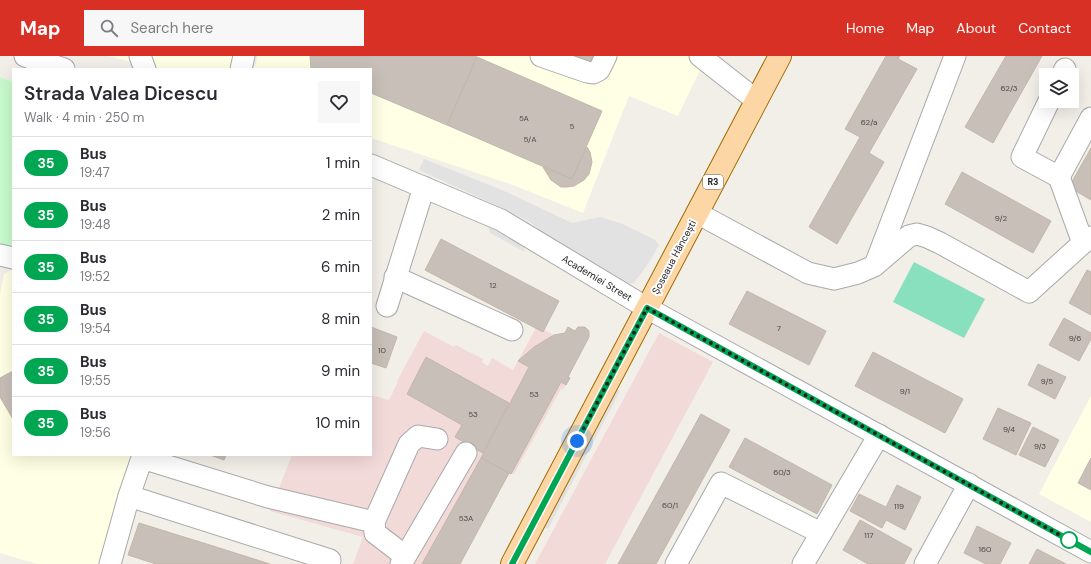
<!DOCTYPE html>
<html lang="en">
<head>
<meta charset="utf-8">
<style>
	body { margin:0; font-family:"DM Sans",sans-serif; background:#f7f7f7; color:#2b2b33; height:100vh; display:flex; flex-direction:column; font-size:15px; white-space:nowrap }
	* { box-sizing:border-box; margin:0 }
	p { font-size:13px; color:#7c7c81 }
	.icon { flex:none; width:22px; height:22px; fill:none; stroke:currentColor; stroke-width:2; stroke-linecap:round; stroke-linejoin:round }
	.map { position:relative; flex:1; overflow:hidden }
	.sheet { position:absolute; left:12px; top:12px; width:360px; height:388px; display:flex; flex-direction:column; background:#fff; border-radius:0px; box-shadow:0 4px 16px #0002 }
	.sheet>* { flex:none }
	.badge { padding:0 8px; border-radius:13px; font-size:14px; line-height:26px }
	.controls { position:absolute; left:1039px; top:12px; display:grid; gap:8px }
	.controls a { display:grid; place-items:center; width:40px; height:40px; border-radius:0px; background:#fff; box-shadow:0 4px 16px #0002; font-size:20px }
	.you { position:absolute; width:20px; height:20px; margin:-10px; border:3px solid #fff; border-radius:50%; background:#1a73e8; box-shadow:0 0 0 6px #1a73e833 }
	.map>.badge { position:absolute; translate:-50% -50%; box-shadow:0 0 0 2px #fff }
	.round { display:grid; place-items:center; flex:none; width:42px; height:42px; border-radius:0px; background:#f7f7f7 }
	.headline { display:flex; align-items:center; justify-content:space-between; height:68px; padding:0 12px }
	h1 { font-size:19px; font-weight:600; line-height:30px }
	ul { padding:0; list-style:none }
	li { display:flex; align-items:center; gap:12px; height:52px; padding:0 12px; border-top:1px solid #e1e1e2 }
	li div { flex:1 }
	li b { display:block; font-size:15px }
	li em { font-style:normal }
	li .badge { min-width:44px; font-weight:700; text-align:center }
	header { display:flex; align-items:center; gap:24px; box-sizing:border-box; height:56px; padding:0 20px; background:#d93025; color:#fff }
	header strong { font-size:19px }
	nav { display:flex; gap:22px; margin-inline-start:auto; font-size:14px }
	.search { width:280px; height:36px; background:#f7f7f7; display:flex; align-items:center; gap:10px; box-sizing:border-box; padding:0 14px; border-radius:0px; color:#7c7c81; font-size:15px }
	.map>svg:first-child { display:block }
</style>
</head>
<body>
<header>
<strong>Map</strong>
<div class="search"><svg class="icon" aria-label="search" viewBox="0 0 24 24"><circle cx="10" cy="10" r="6"/><path d="M15 15l6 6"/></svg>Search here</div>
<nav><a>Home</a><a>Map</a><a>About</a><a>Contact</a></nav>
</header>
<div class="map">
<svg width="1091" height="508" viewBox="0 0 1091 508">
	<rect width="100%" height="100%" fill="#f2efe9"/>
	<g fill="#f2dad9">
		<polygon points="537,270 554,279 565,277 568,271 575,275 578,271 582,271 589,275 589,281 568,320 570,322 563,334 561,333 514,418 509,417 460,508 353,508 363,481 270,455 292,399 371,399 371,339 389,344 398,326 397,325 424,275 454,291 456,289 483,303 482,306 488,310 492,302 513,314"/>
		<polygon points="659,277 713,306 605,508 535,508"/>
	</g>
	<g fill="#ffffe5">
		<polygon points="109,0 235,0 232,13 155,13"/>
		<polygon points="258,0 690,0 702,10 678,60 629,40 583,157 513,129 371,82 371,13 254,13"/>
		<polygon points="13,213 13,399 133,399 100,508 37,508 0,497 0,238 4,218"/>
		<polygon points="1091,340 1091,466 1039,438"/>
	</g>
	<polygon fill="#c8facc" points="0,21 13,26 13,193 0,189"/>
	<polygon fill="#88e0be" points="914,206 985,243 964,282 893,246"/>
	<g fill="#e2e2e2">
		<polygon points="424,103 502,134 572,167 600,161 620,167 637,175 655,184 659,189 650,205 634,227 624,228 562,192 530,166 507,154 419,114"/>
		<polygon points="487,163 522,181 525,196 490,177"/>
		<polygon points="608,330 620,335 548,473 536,467"/>
	</g>
	<g fill="#c7bfb8" stroke="#c4b6ab">
		<polygon points="310,0 475,0 477,1 447,69 371,37 371,13 311,13"/>
		<polygon points="573,0 599,0 595,9"/>
		<polygon points="886,0 900,0 898,3 917,13 869,97 884,106 837,188 809,171 860,81 845,73"/>
		<polygon points="1006,0 1042,0 993,87 965,71"/>
		<polygon points="477,1 602,55 572,123 447,69"/>
		<polygon points="587,91 590,96 592,106 589,118 584,124 574,130 567,131 561,131 551,124 543,111 572,123"/>
		<polygon points="1091,92 1091,144 1069,131"/>
		<polygon points="962,116 1051,165 1033,197 945,148"/>
		<polygon points="441,183 559,245 543,276 425,214"/>
		<polygon points="1087,214 1091,216 1091,259 1069,247"/>
		<polygon points="747,235 826,275 809,309 729,268"/>
		<polygon points="1064,262 1091,277 1091,283 1079,305 1049,289"/>
		<polygon points="371,271 397,281 386,312 371,307"/>
		<polygon points="568,271 575,275 578,271 585,271 589,275 589,281 568,321 570,322 566,329 561,326 511,418 481,402 529,311 518,305 534,291 554,279 565,277"/>
		<polygon points="873,296 963,343 945,377 855,330"/>
		<polygon points="426,301 509,347 483,397 455,381 462,369 407,338"/>
		<polygon points="1038,308 1066,321 1055,343 1028,329"/>
		<polygon points="13,315 13,363 0,341 0,322"/>
		<polygon points="998,352 1031,367 1016,399 983,383"/>
		<polygon points="701,358 730,374 656,508 618,508"/>
		<polygon points="1033,371 1059,384 1045,411 1019,399"/>
		<polygon points="745,382 832,429 817,458 729,411"/>
		<polygon points="210,399 226,399 224,404"/>
		<polygon points="481,402 509,417 460,508 422,508"/>
		<polygon points="1091,402 1091,434 1078,427"/>
		<polygon points="897,429 921,441 905,474 886,464 882,472 850,455 859,438 886,451"/>
		<polygon points="860,464 912,493 904,508 868,508 843,494"/>
		<polygon points="139,467 213,490 270,508 156,508 128,499"/>
		<polygon points="977,470 1011,487 1000,508 986,508 964,497"/>
		<polygon points="1037,493 1066,508 1029,508"/>
	</g>
	<g fill="none" stroke-linecap="round" stroke-linejoin="round">
		<defs>
			<g id="minor">
				<polyline points="25,0 64,13"/>
				<polyline points="140,0 145,13"/>
				<polyline points="541,0 587,16 593,17 599,14 606,0"/>
				<polyline points="700,0 756,44"/>
				<polyline points="241,13 244,0"/>
				<polyline points="1062,19 1065,13"/>
				<polyline points="1049,45 1022,101 1059,121 1083,187"/>
				<polyline points="371,109 501,164 647,252 1091,496"/>
				<polyline points="1059,121 1091,62"/>
				<polyline points="697,157 808,217 834,223 858,217 874,210 909,180 917,178 927,181 940,187 1029,236 1083,187 1091,181"/>
				<polyline points="0,199 13,202"/>
				<polyline points="875,209 955,0"/>
				<polyline points="395,221 512,274"/>
				<polyline points="387,250 424,131"/>
				<polyline points="129,440 142,402 268,441 374,466 375,477 405,500"/>
				<polyline points="374,466 409,388 418,380 437,383"/>
				<polyline points="110,508 129,440 330,504"/>
				<polyline points="401,508 466,397"/>
				<polyline points="676,508 721,427 821,477"/>
				<polyline points="803,508 879,379"/>
				<polyline points="925,508 969,428"/>
			</g>
			<polyline id="major" points="512,508 780,0"/>
		</defs>
		<use href="#minor" stroke="#a9a9a9" stroke-width="23"/>
		<use href="#major" stroke="#a06b00" stroke-width="24"/>
		<use href="#minor" stroke="#fff" stroke-width="21"/>
		<use href="#major" stroke="#fcd6a4" stroke-width="22"/>
	</g>
	<g fill="none" stroke-linecap="round" stroke-linejoin="round">
		<defs>
			<polyline id="line" points="512,508 647,252 1091,496"/>
		</defs>
		<use href="#line" stroke="#fff" stroke-width="9"/>
		<use href="#line" stroke="#00a651" stroke-width="6"/>
		<polyline stroke="#222" stroke-width="4" stroke-dasharray="0 7.2" points="577,385 647,252 1069,484"/>
	</g>
	<circle fill="#fff" stroke="#00a651" stroke-width="2" cx="1069" cy="484" r="8"/>
	<g text-anchor="middle" dominant-baseline="central" stroke-width="4" stroke-linejoin="round" paint-order="stroke">
		<g font-size="8" fill="#4b4948">
			<text x="1009" y="32">62/3</text>
			<text x="524" y="62">5A</text>
			<text x="869" y="66">62/a</text>
			<text x="572" y="70">5</text>
			<text x="530" y="83">5/A</text>
			<text x="1001" y="162">9/2</text>
			<text x="493" y="229">12</text>
			<text x="779" y="272">7</text>
			<text x="1075" y="282">9/6</text>
			<text x="382" y="294">10</text>
			<text x="1047" y="325">9/5</text>
			<text x="905" y="335">9/1</text>
			<text x="534" y="338">53</text>
			<text x="473" y="358">53</text>
			<text x="1009" y="373">9/4</text>
			<text x="1040" y="390">9/3</text>
			<text x="782" y="416">60/3</text>
			<text x="670" y="449">60/1</text>
			<text x="899" y="450">119</text>
			<text x="466" y="462">53A</text>
			<text x="869" y="479">117</text>
			<text x="985" y="493">160</text>
		</g>
		<rect fill="#fff" stroke="#646464" stroke-width="1" x="703" y="119" width="20" height="14" rx="3"/>
		<g font-size="9" font-weight="bold" fill="#222">
			<text x="713" y="126">R3</text>
		</g>
		<g font-size="10" fill="#222" stroke="#fff">
			<text transform="translate(674 201) rotate(-62)">Șoseaua Hâncești</text>
			<text transform="translate(597 222) rotate(31)">Academiei Street</text>
		</g>
	</g>
</svg>
<div class="controls">
<a><svg class="icon" aria-label="layers" viewBox="0 0 24 24"><path d="M12 4l9 5-9 5-9-5zM3 14l9 5 9-5"/></svg></a>
</div>
<div class="you" style="left:577px;top:385px"></div>
<section class="sheet">
<div class="headline"><div><h1>Strada Valea Dicescu</h1><p>Walk · 4 min · 250 m</p></div><a class="round"><svg class="icon" aria-label="heart" viewBox="0 0 24 24"><path d="M12 20l-8-8c-3-5 5-10 8-4 3-6 11-1 8 4z"/></svg></a></div>
<ul>
<li><span class="badge" style="background:#00a651;color:#fff">35</span><div><b>Bus</b><p>19:47</p></div><em>1 min</em></li>
<li><span class="badge" style="background:#00a651;color:#fff">35</span><div><b>Bus</b><p>19:48</p></div><em>2 min</em></li>
<li><span class="badge" style="background:#00a651;color:#fff">35</span><div><b>Bus</b><p>19:52</p></div><em>6 min</em></li>
<li><span class="badge" style="background:#00a651;color:#fff">35</span><div><b>Bus</b><p>19:54</p></div><em>8 min</em></li>
<li><span class="badge" style="background:#00a651;color:#fff">35</span><div><b>Bus</b><p>19:55</p></div><em>9 min</em></li>
<li><span class="badge" style="background:#00a651;color:#fff">35</span><div><b>Bus</b><p>19:56</p></div><em>10 min</em></li>
</ul>
</section>
</div>
</body>
</html>
